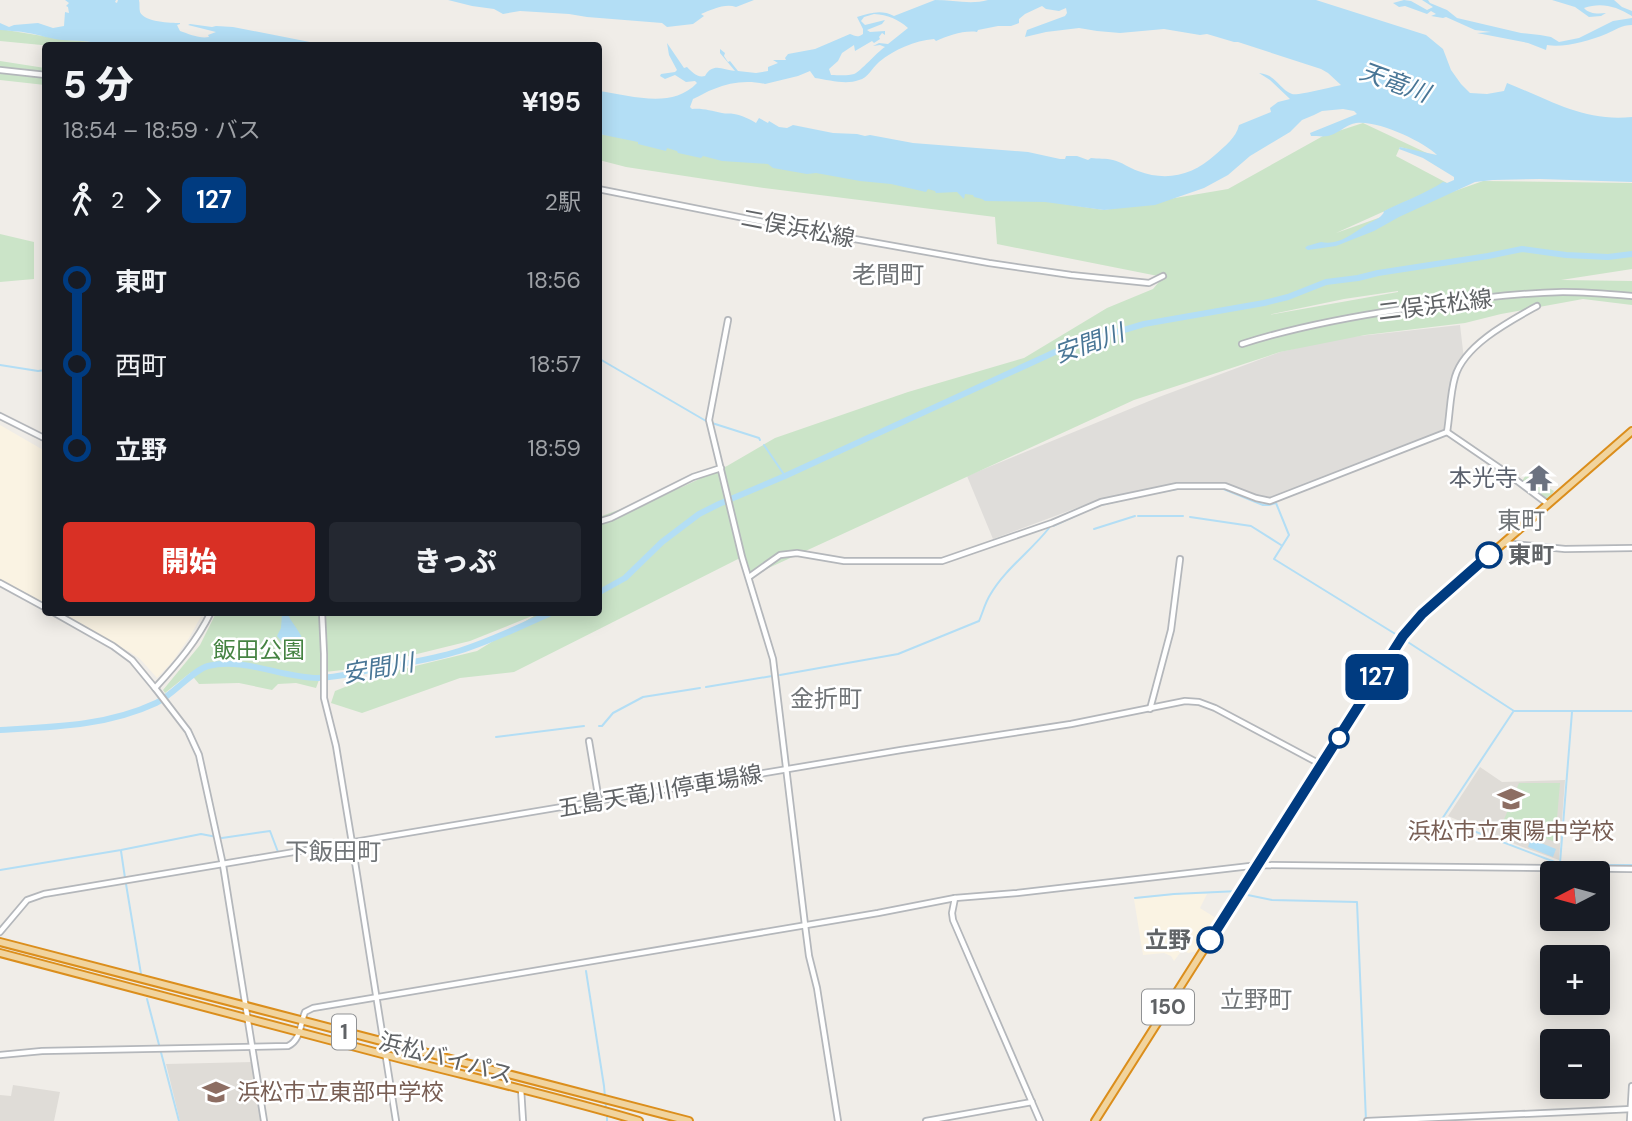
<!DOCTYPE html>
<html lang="ja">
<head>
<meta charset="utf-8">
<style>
	body { margin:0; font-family:"DM Sans","Noto Sans JP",sans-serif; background:#242831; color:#f1f3f6; height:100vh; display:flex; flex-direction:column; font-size:26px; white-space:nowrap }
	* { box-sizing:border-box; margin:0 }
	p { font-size:23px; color:#9ea1a6 }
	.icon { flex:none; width:38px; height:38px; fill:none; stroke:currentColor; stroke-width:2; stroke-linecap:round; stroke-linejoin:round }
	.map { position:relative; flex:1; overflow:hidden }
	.drawer { position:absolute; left:42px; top:42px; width:560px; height:574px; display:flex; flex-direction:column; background:#171b24; border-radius:7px; box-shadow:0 4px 18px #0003 }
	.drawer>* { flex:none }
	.badge { padding:0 14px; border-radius:10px; font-size:24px; line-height:46px }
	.needle { width:46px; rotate:264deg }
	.controls { position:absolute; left:1540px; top:861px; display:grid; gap:14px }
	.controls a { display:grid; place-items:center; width:70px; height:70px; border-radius:7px; background:#171b24; box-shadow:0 4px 18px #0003; font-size:35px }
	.map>.badge { position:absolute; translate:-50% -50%; box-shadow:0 0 0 4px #fff }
	.legs { display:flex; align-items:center; gap:10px; height:77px; padding:0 21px; font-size:23px }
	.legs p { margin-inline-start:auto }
	.head { display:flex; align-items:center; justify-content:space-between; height:119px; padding:0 21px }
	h1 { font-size:38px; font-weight:800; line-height:52px }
	.cta { display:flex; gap:14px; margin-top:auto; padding:14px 21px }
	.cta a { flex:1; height:80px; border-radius:7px; background:#d93025; color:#fff; font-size:28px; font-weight:800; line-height:80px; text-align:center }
	.cta a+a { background:#242831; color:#f1f3f6 }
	ul { padding:0 21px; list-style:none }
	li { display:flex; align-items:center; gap:24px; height:84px; font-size:26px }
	li i { display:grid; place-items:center; width:10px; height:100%; margin:0 9px; background:currentColor }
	li i::after { content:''; width:18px; height:18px; margin:-9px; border:5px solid; border-radius:50%; background:#171b24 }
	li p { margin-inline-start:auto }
	li:first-child i { background:linear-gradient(#0000 50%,currentColor 0) }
	li:last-child i { background:linear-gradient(currentColor 50%,#0000 0) }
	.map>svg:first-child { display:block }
</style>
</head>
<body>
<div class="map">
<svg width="1632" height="1121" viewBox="0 0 1632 1121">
	<rect width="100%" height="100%" fill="#f0ede8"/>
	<g fill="#faf3e3">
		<polygon points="0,425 45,451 45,604 0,579"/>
		<polygon points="60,613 203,612 203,613 189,638 172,662 157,678 140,659 130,652"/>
		<polygon points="1193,893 1207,894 1200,908 1219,920 1199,951 1188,953 1183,949 1174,961 1171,956 1164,953 1143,955 1134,899"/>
	</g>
	<polygon fill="#dfddda" points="1460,325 1464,359 1455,390 1450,433 1270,501 1217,485 1142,490 1101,499 993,539 967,476 1159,397 1280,352 1341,338"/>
	<g fill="#dfdcd7">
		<polygon points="1480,767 1502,782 1565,780 1559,860 1520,846 1448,816"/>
		<polygon points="253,1062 263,1121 180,1121 166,1064"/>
		<polygon points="13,1085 60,1092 54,1121 0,1121 0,1095 11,1096"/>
	</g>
	<g fill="#cbe4c8" fill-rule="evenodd">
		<polygon points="0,29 67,40 93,42 102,45 52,46 0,41"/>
		<polygon points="0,61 45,68 45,85 0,80"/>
		<path d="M1363,123l68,32 -31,-8 -4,9 51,27 -111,50 147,-52 149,2v86l-71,11 71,1v24l-49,-6 -82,15 -36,9 -100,12 -85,17 -146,48 -385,177 -7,-20 -228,115 -54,6 -98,35 -31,-10 4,-12 35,-14 107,-26 60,-37 -67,27 -110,27 -35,4 -6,8 -3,8 -20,-5 -18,1 -6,6 -33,-7 -40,1 -9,-11 -25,20 -2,-3 37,-45 16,-32 382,-1 1,-95 83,-30 45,-21 48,-28 133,-46 116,-34 83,-50 46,-19 10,-12 -166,-33 -2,-27 -238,-30 -131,-20 -27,-7v-26l505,76 124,-21 95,-53zM1398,291v1l-130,23 76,-16z"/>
		<polygon points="0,234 34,242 34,279 0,282"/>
		<polygon points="1526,475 1554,491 1548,500 1522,481"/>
		<polygon points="1519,783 1560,783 1555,842 1503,822"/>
	</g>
	<g fill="#b3def5" fill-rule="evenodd">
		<path d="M65,0h51l-1,2 2,1 1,-3h21c1,4 0,8 1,12 4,10 31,11 40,11v1l-3,1 3,6c9,3 20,8 29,6l-1,-2 8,-3 -28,-7 2,-1 22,3 4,-1 17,1 92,18h-223c-12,-5 -27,-4 -40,-5 -11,-1 -22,-5 -34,-7 -9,-2 -18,-2 -28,-3v-7l9,4 5,-2 24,-2 15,5 11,-2 1,-14 4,1 -1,-6 -2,-1 3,-3z"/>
		<path d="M448,0h306l-18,7c-11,-4 -25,3 -35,7l3,2 -11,8 -26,3 -5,-4 -75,-6 -18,-3 -49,-3 -17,3 -9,-5 -22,-3z"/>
		<path d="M935,0c18,0 36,5 53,0h328l110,35 17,14 8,21 10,14 9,9 17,1 17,-3 3,-8c43,17 77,39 125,34v65l-92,-3 -47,1 -18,2 -76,35 -25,14 -38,15 -28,4 -3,-2 2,-2 14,-4c17,4 31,-8 45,-17 4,-3 11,-5 15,-9 7,-7 -3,-2 7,-7 19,-9 38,-16 55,-27l4,1 7,-3v-3l-31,-19 -24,-9 1,-2 37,8c-14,-14 -65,-38 -85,-31 -8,3 -15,10 -24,12 -5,1 -12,0 -17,0l-1,-3 47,-19 -3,-3 -11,-2 -21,2 -8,4 -12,5 -12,12 -40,24 -22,19 -24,13 -49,17 -51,5 -59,-8 -60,-1 -3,-2 -8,-2 -1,-2 -8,-1 -1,5 -7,-7 -21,1 -1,-2 -7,-2 -2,3 -35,-8 -31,-3 -44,-8 -9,1 -34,-6 -5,-4 -46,-3 -19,-5 -2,2 -23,-5 -1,-2 -10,-3 -1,3 -28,-7v-2l-39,-8v-43c32,4 72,19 98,-8l-2,-2 -9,1 -11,-7 -10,4 -5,-3 1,-2 14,-2 2,-2 -8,-15 -2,-12 17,25 3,-1c5,5 10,11 18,9 8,-14 18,-6 30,-5l-15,-18v-4l5,4 -1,3 4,6 2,-1 8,10 18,2 12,-2v-4l10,-4 -5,-3h13l-1,-2 3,-4 27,-5 35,-15c5,2 8,4 13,0v-5l-6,-12c13,-4 24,-8 37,-1zM1042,6l4,3 13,2 7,-3 1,5 -2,3 -38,14 -2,7 21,-5 33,-4 18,3 23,2 44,-4 36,6 7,-1 27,8h4l83,27 7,4 13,12c-10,2 -43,11 -49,9 -14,-6 -15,-19 -33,-21l11,7 20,19 -12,3 -8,6 1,4 -32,13c-3,13 -14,21 -24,30 -22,20 -48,27 -77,16 -9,-3 -16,-9 -25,-11 -7,-2 -15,-1 -22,-2l-3,2 -11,-4h-11l-1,3h-5l-32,-7 -115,-9 -43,-8 -5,1 -8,-2 -24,-1 -40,-8 -6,3 -8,-1 -10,-6 -1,2 -9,-5 -3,5c-6,-4 -15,-8 -22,-9 -4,-1 -8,0 -12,-1 -11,-2 -19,-5 -30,-4l-2,-2 3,-8c7,-3 14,-8 21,-10 16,-7 34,-9 51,-5l33,-8 12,-5 5,7c14,2 31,7 44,2 9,-2 13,-12 20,-18 16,-13 35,-21 55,-23l2,2c12,-5 28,-11 41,-9l1,-2 20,-4h13l8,-3v-4l6,-5zM874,14c14,1 24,5 34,14l-20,16 -9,-1 -6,3 7,-1 5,2c-8,5 -25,25 -31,27 -6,2 -16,1 -23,1l-2,-6 9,-8 4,-8 12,-8 1,6 17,-10 2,2 6,-4 -1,-2 3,-4 3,2v-4l-15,1 -3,-2 15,-6 3,-4 -20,5 -4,-4 3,-4z"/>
		<path d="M1404,0l7,1 16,9 6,-3 -11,-7h6l2,3 17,7 10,8 64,15 19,2 11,2 8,5 20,-4 34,-17 19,-3v7c-10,0 -17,5 -26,9 -17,7 -42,14 -59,11l-1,5 -18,-7 -51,-10 14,-1 -16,-2 -29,-13 -3,1 -12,-2 5,-2 -5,-3 -4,3 -22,-8 -6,1 -6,-4z"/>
		<path d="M1552,0h62l8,7 10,4v5c-16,-10 -31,-14 -48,-8 5,6 14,6 22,5l-5,3 -12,1 -14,-10z"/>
		<path d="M282,614l6,1c6,12 16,19 16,34 -13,4 -19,-4 -27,-13l4,-8z"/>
		<polygon points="1531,839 1556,849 1553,857 1528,847"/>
	</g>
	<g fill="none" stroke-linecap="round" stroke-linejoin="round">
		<g stroke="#b3def5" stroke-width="2">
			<polyline points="598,358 706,421"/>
			<polyline points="0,365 38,371 46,370"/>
			<polyline points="712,423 759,438 760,440"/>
			<polyline points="764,445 785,476"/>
			<polyline points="1221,488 1263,505 1269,505 1276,503 1289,535 1274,559 1397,635 1514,711 1632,711"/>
			<polyline points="1150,494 1182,488"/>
			<polyline points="1096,506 1131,498"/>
			<polyline points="1138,516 1183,516"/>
			<polyline points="1190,517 1251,526 1281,545"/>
			<polyline points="1053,526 1088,510"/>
			<polyline points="1094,529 1135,516"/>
			<path d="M780,675l118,-21 81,-33c4,-9 6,-18 11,-26 15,-26 41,-44 59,-67"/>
			<polyline points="706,687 772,676"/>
			<polyline points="1513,712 1442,819 1560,864 1575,865 1632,865"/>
			<polyline points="599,726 602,726 613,713 643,697 700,688"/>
			<polyline points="496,737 584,726"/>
			<polyline points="121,851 125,878"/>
			<polyline points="1560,863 1572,712"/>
			<polyline points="0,870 121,850 201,834 222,838 270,831 278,852"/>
			<polyline points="126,884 141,974"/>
			<polyline points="1243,894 1272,900 1357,902 1366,1121"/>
			<polyline points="1135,898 1174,894 1239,891"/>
			<polyline points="586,971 604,1086 606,1108"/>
			<polyline points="147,999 179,1121"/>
			<polyline points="607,1114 607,1121"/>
		</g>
		<g stroke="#b3def5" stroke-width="6">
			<polyline points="598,593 625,578 662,542 699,514 719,504 785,476 1055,352 1080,343 1144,324 1264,303 1288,297 1326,282 1358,278 1378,273 1488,256 1522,249 1566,255 1608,257 1632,254"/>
			<path d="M0,730c53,-3 107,-4 156,-27 17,-8 37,-33 52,-37 36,-9 74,12 110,12 22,-1 42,-6 63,-10 26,-5 53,-9 78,-17 32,-10 63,-25 94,-39"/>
		</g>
		<defs>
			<g id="secondary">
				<polyline points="0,70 46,75"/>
				<polyline points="598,189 804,230 989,263 1071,275 1149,283 1163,276"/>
				<polyline points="728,320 709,420 742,557 773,659 805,925 809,956 817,988 838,1121"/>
				<path d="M1242,344c53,-17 107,-27 161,-35 53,-8 107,-16 160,-17 23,0 46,2 69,4"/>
				<polyline points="0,416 46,439"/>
				<path d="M1447,432c3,-18 3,-38 8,-55 9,-32 55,-56 82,-71"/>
				<polyline points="1447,432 1504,471 1548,504"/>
				<polyline points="598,522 611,518 693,477 721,468"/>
				<polyline points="1503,543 1565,549 1632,548"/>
				<polyline points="749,577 780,555 797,553 844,561 942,561 1052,523 1101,502 1177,486 1225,486 1256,498 1270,501 1447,432"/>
				<polyline points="0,583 46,608"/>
				<polyline points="53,612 113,646 132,660 155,688 188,731 199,755 223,865 264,1121"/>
				<polyline points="322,612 324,654 324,698 336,746 352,843 396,1121"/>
				<path d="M155,688c22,-24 42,-47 56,-76"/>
				<polyline points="1150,709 1171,630 1180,559"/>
				<polyline points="589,741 599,801"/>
				<polyline points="955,898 952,913 953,920 1040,1121"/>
				<polyline points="0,932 27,900 44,894 901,750 1071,724 1185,701 1199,702 1215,708 1322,765"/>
				<path d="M0,1055l42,-4 246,-5c13,-6 12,-22 17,-34l8,-4 565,-95 77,-15 62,-5 242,-28 373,4"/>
				<polyline points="521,1089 523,1121"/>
				<polyline points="926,1121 1032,1102"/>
				<polyline points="1367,1121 1632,1109"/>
				<polyline points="1630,1121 1632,1086"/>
			</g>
			<g id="highway">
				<polyline points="0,942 689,1121"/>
				<path d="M0,953c129,34 258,68 386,102 85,22 169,41 253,66"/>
				<polyline points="1095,1121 1404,634 1422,614 1632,431"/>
			</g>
		</defs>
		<use href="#secondary" stroke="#b4b7bb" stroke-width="8"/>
		<use href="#highway" stroke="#db8e1c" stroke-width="10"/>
		<use href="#secondary" stroke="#fff" stroke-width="4.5"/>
		<use href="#highway" stroke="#f1d49e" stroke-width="6"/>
	</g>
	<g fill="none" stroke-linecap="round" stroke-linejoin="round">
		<defs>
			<polyline id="line-1" points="1210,940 1403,636 1422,614 1489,555"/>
		</defs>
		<use href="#line-1" stroke="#fff" stroke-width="16"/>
		<use href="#line-1" stroke="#003b80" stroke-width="10"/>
	</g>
	<defs>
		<symbol id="temple-bare" viewBox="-9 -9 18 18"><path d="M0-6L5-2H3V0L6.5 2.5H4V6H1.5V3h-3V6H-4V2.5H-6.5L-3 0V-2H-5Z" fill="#6b7280" stroke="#fff" stroke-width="2.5" paint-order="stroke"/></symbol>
		<symbol id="school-bare" viewBox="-9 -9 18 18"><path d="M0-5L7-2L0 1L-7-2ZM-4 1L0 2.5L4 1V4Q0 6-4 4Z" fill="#8d6e63" stroke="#fff" stroke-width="2.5" paint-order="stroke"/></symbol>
	</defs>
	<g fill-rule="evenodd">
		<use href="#temple-bare" x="1520" y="459" width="38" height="38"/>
		<use href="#school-bare" x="1492" y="780" width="38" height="38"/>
		<use href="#school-bare" x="197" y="1073" width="38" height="38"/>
	</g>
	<g fill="#fff" stroke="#003b80" stroke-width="3.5">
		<circle cx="1489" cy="555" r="12"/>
		<circle cx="1339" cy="738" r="9"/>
		<circle cx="1210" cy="940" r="12"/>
	</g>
	<g text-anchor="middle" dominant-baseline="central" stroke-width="5" stroke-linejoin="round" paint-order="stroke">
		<g fill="#fff" stroke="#909294" stroke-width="2">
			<rect x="1142" y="989.5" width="52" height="35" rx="5"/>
			<rect x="332" y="1014.5" width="24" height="35" rx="5"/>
		</g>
		<g font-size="21" font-weight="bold" fill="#606366">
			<text x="1168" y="1007">150</text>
			<text x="344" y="1032">1</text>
		</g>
		<g font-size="23" fill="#606366" stroke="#fff">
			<text transform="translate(798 228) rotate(11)">二俣浜松線</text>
			<text transform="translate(1435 305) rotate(-7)">二俣浜松線</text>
			<text transform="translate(660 791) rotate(-10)">五島天竜川停車場線</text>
			<text transform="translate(446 1058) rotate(15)">浜松バイパス</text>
		</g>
		<g font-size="23" fill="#5b616d" stroke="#fff" text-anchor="end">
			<text x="1518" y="478">本光寺</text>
		</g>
		<g font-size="23" font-weight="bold" fill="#606366" stroke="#fff" text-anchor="start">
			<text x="1508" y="555">東町</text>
			<text x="1191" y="940" text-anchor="end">立野</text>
		</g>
		<g font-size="23" fill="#458342" stroke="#fff">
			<text x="259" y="650">飯田公園</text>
		</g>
		<g font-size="23" fill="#785e54" stroke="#fff">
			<text x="1511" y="831">浜松市立東陽中学校</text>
			<text x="237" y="1092" text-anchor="start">浜松市立東部中学校</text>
		</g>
		<g font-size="24" font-style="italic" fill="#497696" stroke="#fff">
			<text transform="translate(1395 82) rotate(20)">天竜川</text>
			<text transform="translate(1089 343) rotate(-19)">安間川</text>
			<text transform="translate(378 668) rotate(-10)">安間川</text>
		</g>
		<g font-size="24" fill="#717578" stroke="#fff">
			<text x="888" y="274">老間町</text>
			<text x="1521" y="520">東町</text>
			<text x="826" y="698">金折町</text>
			<text x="333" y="851">下飯田町</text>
			<text x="1256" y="999">立野町</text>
		</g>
	</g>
</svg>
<div class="controls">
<a><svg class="needle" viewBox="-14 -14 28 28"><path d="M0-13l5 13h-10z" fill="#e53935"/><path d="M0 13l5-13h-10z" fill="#9ea1a6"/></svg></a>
<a>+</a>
<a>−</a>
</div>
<b class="badge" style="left:1377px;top:677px;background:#003b80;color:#fff">127</b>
<section class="drawer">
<div class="head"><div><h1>5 分</h1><p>18:54 – 18:59 · バス</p></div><b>¥195</b></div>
<div class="legs"><svg class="icon" aria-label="walk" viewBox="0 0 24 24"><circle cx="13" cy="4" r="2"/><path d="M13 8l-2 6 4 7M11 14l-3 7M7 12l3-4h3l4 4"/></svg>2<svg class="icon" aria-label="forward" viewBox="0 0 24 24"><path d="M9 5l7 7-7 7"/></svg><b class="badge" style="background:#003b80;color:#fff">127</b><p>2駅</p></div>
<ul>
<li><i style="color:#003b80"></i><b>東町</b><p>18:56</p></li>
<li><i style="color:#003b80"></i><span>西町</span><p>18:57</p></li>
<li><i style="color:#003b80"></i><b>立野</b><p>18:59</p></li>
</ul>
<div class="cta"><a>開始</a><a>きっぷ</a></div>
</section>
</div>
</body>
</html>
